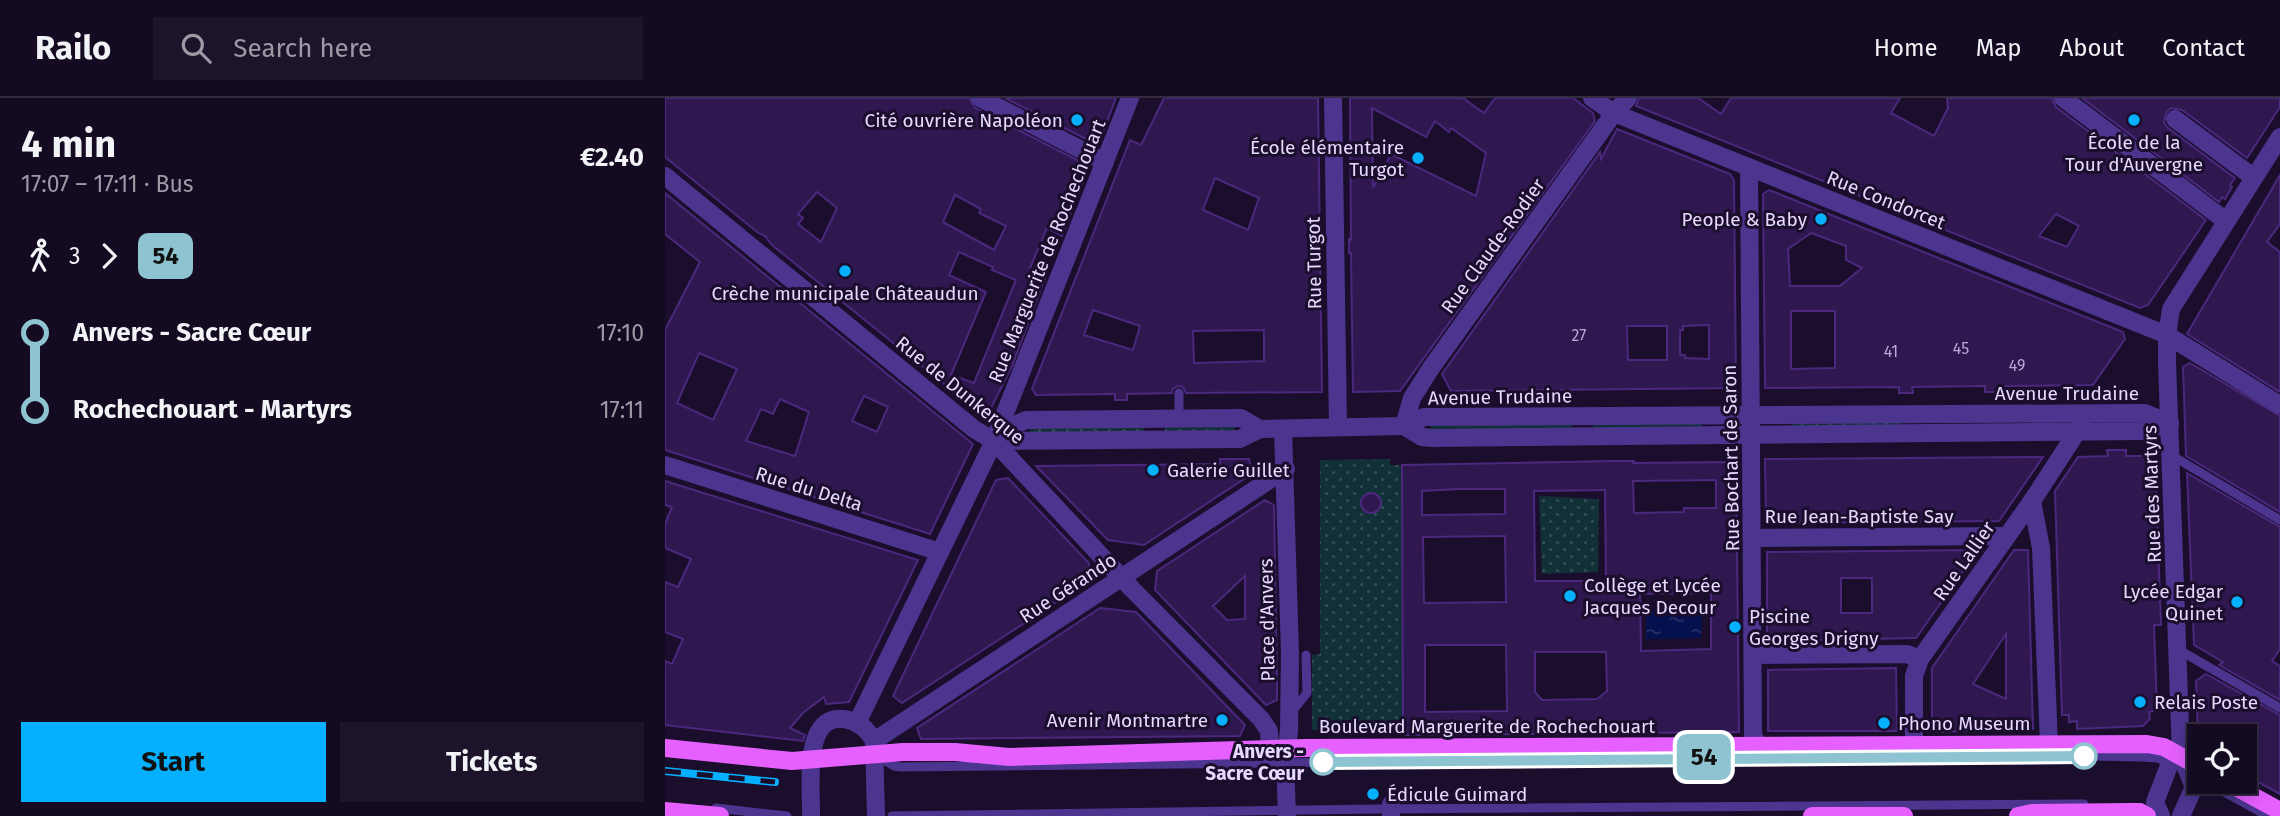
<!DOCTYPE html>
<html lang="en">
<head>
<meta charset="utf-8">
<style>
	body { margin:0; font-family:"Fira Sans",sans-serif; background:#1d132a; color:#f1f3f6; height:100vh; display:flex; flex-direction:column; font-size:26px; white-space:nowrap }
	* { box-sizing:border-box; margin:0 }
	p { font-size:23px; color:#9d9aa5 }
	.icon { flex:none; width:38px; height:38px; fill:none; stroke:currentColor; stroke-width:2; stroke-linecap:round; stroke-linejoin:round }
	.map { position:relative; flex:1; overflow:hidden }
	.sheet { display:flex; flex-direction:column; background:#140a21; width:665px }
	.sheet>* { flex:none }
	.badge { padding:0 14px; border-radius:10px; font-size:24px; line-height:46px }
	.buttons { position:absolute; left:1522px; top:626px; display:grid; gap:14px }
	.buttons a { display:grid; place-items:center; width:70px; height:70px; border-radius:0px; background:#140a21; box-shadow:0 4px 18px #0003,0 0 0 2px #332b3f; font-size:35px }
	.map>.badge { position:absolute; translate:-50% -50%; box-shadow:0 0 0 4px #fff }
	.legs { display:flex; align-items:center; gap:10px; height:77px; padding:0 21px; font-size:23px }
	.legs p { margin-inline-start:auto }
	.headline { display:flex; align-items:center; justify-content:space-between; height:119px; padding:0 21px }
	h1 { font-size:38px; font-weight:700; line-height:52px }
	.action { display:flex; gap:14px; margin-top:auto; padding:14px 21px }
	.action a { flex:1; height:80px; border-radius:0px; background:#05b0ff; color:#111; font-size:28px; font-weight:700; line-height:80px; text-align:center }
	.action a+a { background:#1d132a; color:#f1f3f6 }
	ul { padding:0 21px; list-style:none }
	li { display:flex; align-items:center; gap:24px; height:77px; font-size:26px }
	li i { display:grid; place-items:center; width:10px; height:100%; margin:0 9px; background:currentColor }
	li i::after { content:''; width:18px; height:18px; margin:-9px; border:5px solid; border-radius:50%; background:#140a21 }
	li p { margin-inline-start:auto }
	li:first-child i { background:linear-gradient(#0000 50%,currentColor 0) }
	li:last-child i { background:linear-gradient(currentColor 50%,#0000 0) }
	header { display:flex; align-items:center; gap:42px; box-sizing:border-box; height:98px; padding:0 35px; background:#140a21; border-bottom:2px solid #332b3f }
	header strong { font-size:33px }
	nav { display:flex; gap:38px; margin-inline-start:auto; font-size:24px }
	.search { width:490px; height:63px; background:#1d132a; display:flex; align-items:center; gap:18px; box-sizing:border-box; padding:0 24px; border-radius:0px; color:#9d9aa5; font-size:26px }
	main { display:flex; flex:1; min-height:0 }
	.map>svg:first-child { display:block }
</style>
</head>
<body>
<header>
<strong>Railo</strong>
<div class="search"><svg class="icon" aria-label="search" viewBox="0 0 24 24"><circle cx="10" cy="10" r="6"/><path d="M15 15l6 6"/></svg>Search here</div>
<nav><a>Home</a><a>Map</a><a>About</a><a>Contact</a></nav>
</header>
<main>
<section class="sheet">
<div class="headline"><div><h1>4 min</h1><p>17:07 – 17:11 · Bus</p></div><b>€2.40</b></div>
<div class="legs"><svg class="icon" aria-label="walk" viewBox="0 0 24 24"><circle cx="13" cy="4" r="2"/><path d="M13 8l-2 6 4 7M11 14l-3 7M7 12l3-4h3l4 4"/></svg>3<svg class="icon" aria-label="forward" viewBox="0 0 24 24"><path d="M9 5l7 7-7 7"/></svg><b class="badge" style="background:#8ec3d1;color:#111">54</b></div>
<ul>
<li><i style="color:#8ec3d1"></i><b>Anvers - Sacre Cœur</b><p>17:10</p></li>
<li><i style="color:#8ec3d1"></i><b>Rochechouart - Martyrs</b><p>17:11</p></li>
</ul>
<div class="action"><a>Start</a><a>Tickets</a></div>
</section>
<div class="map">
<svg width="1615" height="718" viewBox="0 0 1615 718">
	<defs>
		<pattern id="park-dots" width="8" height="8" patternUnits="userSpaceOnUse" patternTransform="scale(1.75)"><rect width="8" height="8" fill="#113037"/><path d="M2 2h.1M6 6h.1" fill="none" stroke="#344d55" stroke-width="1.8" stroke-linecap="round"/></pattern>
		<pattern id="water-ripples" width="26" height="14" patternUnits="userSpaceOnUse" patternTransform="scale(1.75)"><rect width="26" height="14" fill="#05104e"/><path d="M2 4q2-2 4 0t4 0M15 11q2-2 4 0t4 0" fill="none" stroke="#293269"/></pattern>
	</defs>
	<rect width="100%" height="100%" fill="#1a0e2c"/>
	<g fill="url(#park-dots)">
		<polygon points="1235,321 1235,329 1127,329 1127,322"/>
		<polygon points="1037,323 1037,330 928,331 928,324"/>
		<polygon points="907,324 908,331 766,332 765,325"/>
		<polygon points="479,327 479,335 365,336 365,329"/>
		<polygon points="500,327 569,327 570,334 500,335"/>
		<polygon points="725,361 725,367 737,367 738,630 690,633 690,630 669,629 669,633 647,632 647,557 655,556 655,362"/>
		<polygon points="874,398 934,401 933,474 877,476"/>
	</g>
	<polygon fill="url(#water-ripples)" points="981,512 1037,514 1036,540 981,541"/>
	<g fill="#2f184f" stroke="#4b287d" stroke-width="2" fill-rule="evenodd">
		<path d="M0,0h304l6,10 110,56 2,7 -25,65 -15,-8 -17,40 16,8 -34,90 -26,52 -214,-173 -7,-9 -8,-4 -92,-75zM152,94l20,16 -16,34 -23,-18 5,-6 -5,-4zM290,97l26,14 -2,4 27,13 -12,24 -51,-28zM294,154l34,15 -1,3 24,10 -42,103 -23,-8 35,-83 -37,-17z"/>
		<polygon points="340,0 451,0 433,47"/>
		<path d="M499,0h154l4,294 -136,1 -3,-6 -5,-1 -5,3 -1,4 -45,1v6h-12v-6l-79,1 -4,-6 98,-249 11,5zM550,80l44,20 -11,32 -45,-20zM428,212l47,16 -7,24 -49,-15zM599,232v31l-70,2 -1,-32z"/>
		<path d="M685,0h113l21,15 11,-15h78l20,15 2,8 -195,270 -47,1 -2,-139h-2v-14l2,1zM707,10l54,29 9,-16 14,11 2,-4 35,25 -10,43 -85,-42 -18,34z"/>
		<path d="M974,0h59l23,16 10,-16h169l-9,15 43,23 14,-28 -1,-10h105l4,9 150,113 -58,85 -8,3 -504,-202zM1391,116l23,12 -12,21 -28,-11z"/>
		<polygon points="1417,0 1615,0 1615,9 1582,60 1517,12 1506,10 1501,15 1499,25 1503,30 1570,80 1565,87 1567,89 1560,101 1557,99 1554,104"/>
		<path d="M952,31l113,45 4,6 2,208 -285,3 -9,-17 158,-222 1,7zM1044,227v34l-24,-1v-3h-5v-25h3v-4zM962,228h40v34h-39z"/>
		<polygon points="1615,77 1615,126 1602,144 1615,154 1615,294 1522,236"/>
		<path d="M1104,92l354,142 2,7 -32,46 -87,1 -2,6h-19v-6l-73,1 1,6h-14v-6l-134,1 -2,-194zM1146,135l35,13v14l16,8 -22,18h-50l-2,-37zM1126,213h44v57l-44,1z"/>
		<path d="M0,95l308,251 -43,90 -265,-84v-120l35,-68 -35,-28zM34,255l38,16 -24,51 -36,-17zM199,298l24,11 -11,25 -25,-11zM115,301l29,13 -14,44 -49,-15 15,-32 12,5z"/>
		<polygon points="1525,265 1615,318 1615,414 1521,358 1518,269"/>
		<polygon points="1442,352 1461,352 1461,358 1490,358 1496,527 1489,527 1492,612 1484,614 1485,621 1478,628 1412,631 1412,623 1404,624 1404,617 1397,617 1390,393 1413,359 1443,358"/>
		<polygon points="1378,359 1334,423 1101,425 1100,361"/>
		<polygon points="555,361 584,361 588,375 479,447 443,442 371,368 555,366"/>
		<path d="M946,363h23l-1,2 103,-1 3,270 -336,3 -1,-270zM1051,382v28h-32v4l-50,1 -1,-32zM794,391h46v25l-83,1v-24zM940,392l1,91h-71l-1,-90zM840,438l1,66 -82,1 -1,-66zM1046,495v56l-70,2 -1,-57zM760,547h81l1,66 -82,1zM870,554h71l1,39 -10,8 -55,1 -7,-8z"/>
		<polygon points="1522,375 1615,429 1615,551 1607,563 1615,568 1615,602 1554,567 1558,564 1529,547"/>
		<polygon points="343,380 424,465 422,484 237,605 228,598 331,382"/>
		<polygon points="0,383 253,462 184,604 161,606 159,599 138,615 125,630 140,637 138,643 0,627 0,563 7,566 18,541 0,534 0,484 13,489 26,461 0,450 0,426 7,409 0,407"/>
		<circle cx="706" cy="405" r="10"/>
		<path d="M600,402l9,5 3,175v20l-11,5 -111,-115 2,-19zM580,478v43l-18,1 -14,-14z"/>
		<path d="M1313,452l-62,88 -149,3v-89zM1176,480h31v35h-31z"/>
		<path d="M1349,452h14l5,179 -95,3 -6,-2v-62zM1341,536v65l-33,-15z"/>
		<polygon points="435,510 471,514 580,627 575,638 256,641 252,630"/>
		<polygon points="1231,570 1232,633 1103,633 1103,572"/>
		<polygon points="1541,576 1615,617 1615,696 1580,677 1580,639 1533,639 1531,583"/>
	</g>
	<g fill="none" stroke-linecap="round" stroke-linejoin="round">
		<g stroke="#4c358f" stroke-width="9">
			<polyline points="514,295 514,320"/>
			<polyline points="1506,357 1615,422"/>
			<polyline points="1514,552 1615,610"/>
			<polyline points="625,616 642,595 641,557"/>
			<polyline points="214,659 229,668 235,669 1374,657 1477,659 1493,660 1505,665"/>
			<polyline points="1541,684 1603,718"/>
			<polyline points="51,710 122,718"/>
			<polyline points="227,718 713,711 1419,706"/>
		</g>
		<g stroke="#4c358f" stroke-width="18">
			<polyline points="315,0 440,64"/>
			<polyline points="668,0 673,329"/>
			<polyline points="927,0 949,15 1502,237 1615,307"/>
			<polyline points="1398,0 1561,123"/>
			<polyline points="1510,21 1588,79"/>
			<polyline points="1084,70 1088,636 1092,648"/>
			<polyline points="0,78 309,331 329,343 467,491 596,621 604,633 605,653"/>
			<polyline points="739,328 757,339 767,340 1479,333 1505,325"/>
			<polyline points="739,328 747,300 766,270 949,15 963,0"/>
			<polyline points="618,331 625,554 624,633 620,664 622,718"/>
			<polyline points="332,340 343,330 361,322 576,320 595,331"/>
			<polyline points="329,343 575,341 595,331 739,328 759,319 1480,315 1505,325"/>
			<polyline points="0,367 275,454"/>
			<polyline points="1367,403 1376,450 1384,646"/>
			<polyline points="1088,440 1342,438"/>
			<polyline points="1088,557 1242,556 1255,561"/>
			<polyline points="192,625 329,343 465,0"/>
			<polyline points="209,643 621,371"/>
			<polyline points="1249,649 1249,578 1255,561 1367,403 1417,326"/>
			<path d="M146,718c1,-26 -10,-102 33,-97 14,2 24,11 30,22l2,75"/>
			<polyline points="726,718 726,706"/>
			<polyline points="1496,718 1490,704 1505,665 1516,658"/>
			<polyline points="1516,718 1529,689 1516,658 1502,264 1502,237 1506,211 1615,39"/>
		</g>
		<g stroke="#e660ff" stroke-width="18">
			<polyline points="0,650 127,663 238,654 290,654 344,659 642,650 1482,646 1499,649 1535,669"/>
			<polyline points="1562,684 1615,713"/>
			<polyline points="0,713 55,718"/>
			<polyline points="1147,718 1239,718"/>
			<polyline points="1353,718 1367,715 1466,714 1475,714 1482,718"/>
		</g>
		<defs>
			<polyline id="rail" points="0,673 110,684"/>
		</defs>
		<use href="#rail" stroke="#05b0ff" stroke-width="8"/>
		<use href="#rail" stroke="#1a0e2c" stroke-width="5" stroke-dasharray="16" stroke-linecap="butt"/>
	</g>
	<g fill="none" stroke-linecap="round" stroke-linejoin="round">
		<defs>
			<polyline id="line-1" points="658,664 1419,658"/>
		</defs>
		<use href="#line-1" stroke="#fff" stroke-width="16"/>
		<use href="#line-1" stroke="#8ec3d1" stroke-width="10"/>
	</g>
	<g fill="#05b0ff" stroke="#1a0e2c" stroke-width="2.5">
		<circle cx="412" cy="22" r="7"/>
		<circle cx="1469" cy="22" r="7"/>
		<circle cx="753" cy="60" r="7"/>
		<circle cx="1156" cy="121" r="7"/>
		<circle cx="180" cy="173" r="7"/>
		<circle cx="488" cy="372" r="7"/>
		<circle cx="905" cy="498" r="7"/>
		<circle cx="1572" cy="504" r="7"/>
		<circle cx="1070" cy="529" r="7"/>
		<circle cx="1475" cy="604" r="7"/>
		<circle cx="557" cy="622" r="7"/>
		<circle cx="1219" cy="625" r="7"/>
		<circle cx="708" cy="696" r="7"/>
	</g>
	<g fill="#fff" stroke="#8ec3d1" stroke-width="3.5">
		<circle cx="1419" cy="658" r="12"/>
		<circle cx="658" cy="664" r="12"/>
	</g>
	<g text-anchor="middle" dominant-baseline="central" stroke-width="6" stroke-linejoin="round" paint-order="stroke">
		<g font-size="16" fill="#b8a9d3">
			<text x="914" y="237">27</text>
			<text x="1296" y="250">45</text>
			<text x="1226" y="253">41</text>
			<text x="1352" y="267">49</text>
		</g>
		<g font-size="19" fill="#e6d9ff" stroke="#1a0e2c" text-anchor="start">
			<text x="398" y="22" text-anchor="end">Cité ouvrière Napoléon</text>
			<text x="1469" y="44" text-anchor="middle">École de la<tspan x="1469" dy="22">Tour d'Auvergne</tspan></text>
			<text x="739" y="49" text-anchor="end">École élémentaire<tspan x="739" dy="22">Turgot</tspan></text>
			<text x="1142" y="121" text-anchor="end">People &amp; Baby</text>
			<text x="180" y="195" text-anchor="middle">Crèche municipale Châteaudun</text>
			<text x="502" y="372">Galerie Guillet</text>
			<text x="919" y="487">Collège et Lycée<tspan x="919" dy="22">Jacques Decour</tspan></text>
			<text x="1558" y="493" text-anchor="end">Lycée Edgar<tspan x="1558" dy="22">Quinet</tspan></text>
			<text x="1084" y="518">Piscine<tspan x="1084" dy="22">Georges Drigny</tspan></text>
			<text x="1489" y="604">Relais Poste</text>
			<text x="543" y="622" text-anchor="end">Avenir Montmartre</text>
			<text x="1233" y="625">Phono Museum</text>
			<text x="722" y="696">Édicule Guimard</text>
		</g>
		<g font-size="19" fill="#e6d9ff" stroke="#1a0e2c">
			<text transform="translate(1221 102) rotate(22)">Rue Condorcet</text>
			<text transform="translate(828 148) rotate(-54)">Rue Claude-Rodier</text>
			<text transform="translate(382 153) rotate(-68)">Rue Marguerite de Rochechouart</text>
			<text transform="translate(649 165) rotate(-91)">Rue Turgot</text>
			<text transform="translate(295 292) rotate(39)">Rue de Dunkerque</text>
			<text x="1402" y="295">Avenue Trudaine</text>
			<text transform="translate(835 299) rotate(-1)">Avenue Trudaine</text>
			<text transform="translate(1066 360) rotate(-91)">Rue Bochart de Saron</text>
			<text transform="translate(144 391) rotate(17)">Rue du Delta</text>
			<text transform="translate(1487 396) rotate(-92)">Rue des Martyrs</text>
			<text x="1194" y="418">Rue Jean-Baptiste Say</text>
			<text transform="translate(1299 463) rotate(-55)">Rue Lallier</text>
			<text transform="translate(403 490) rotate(-33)">Rue Gérando</text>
			<text transform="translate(602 522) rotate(-91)">Place d'Anvers</text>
			<text x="822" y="628">Boulevard Marguerite de Rochechouart</text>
		</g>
		<g font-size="19" font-weight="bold" fill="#e6d9ff" stroke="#1a0e2c" text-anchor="end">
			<text x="639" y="653">Anvers -<tspan x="639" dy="22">Sacre Cœur</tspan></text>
		</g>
	</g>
</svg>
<div class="buttons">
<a><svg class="icon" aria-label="locate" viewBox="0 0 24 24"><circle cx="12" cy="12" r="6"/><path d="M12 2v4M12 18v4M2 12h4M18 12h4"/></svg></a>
</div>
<b class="badge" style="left:1039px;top:659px;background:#8ec3d1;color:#111">54</b>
</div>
</main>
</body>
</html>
